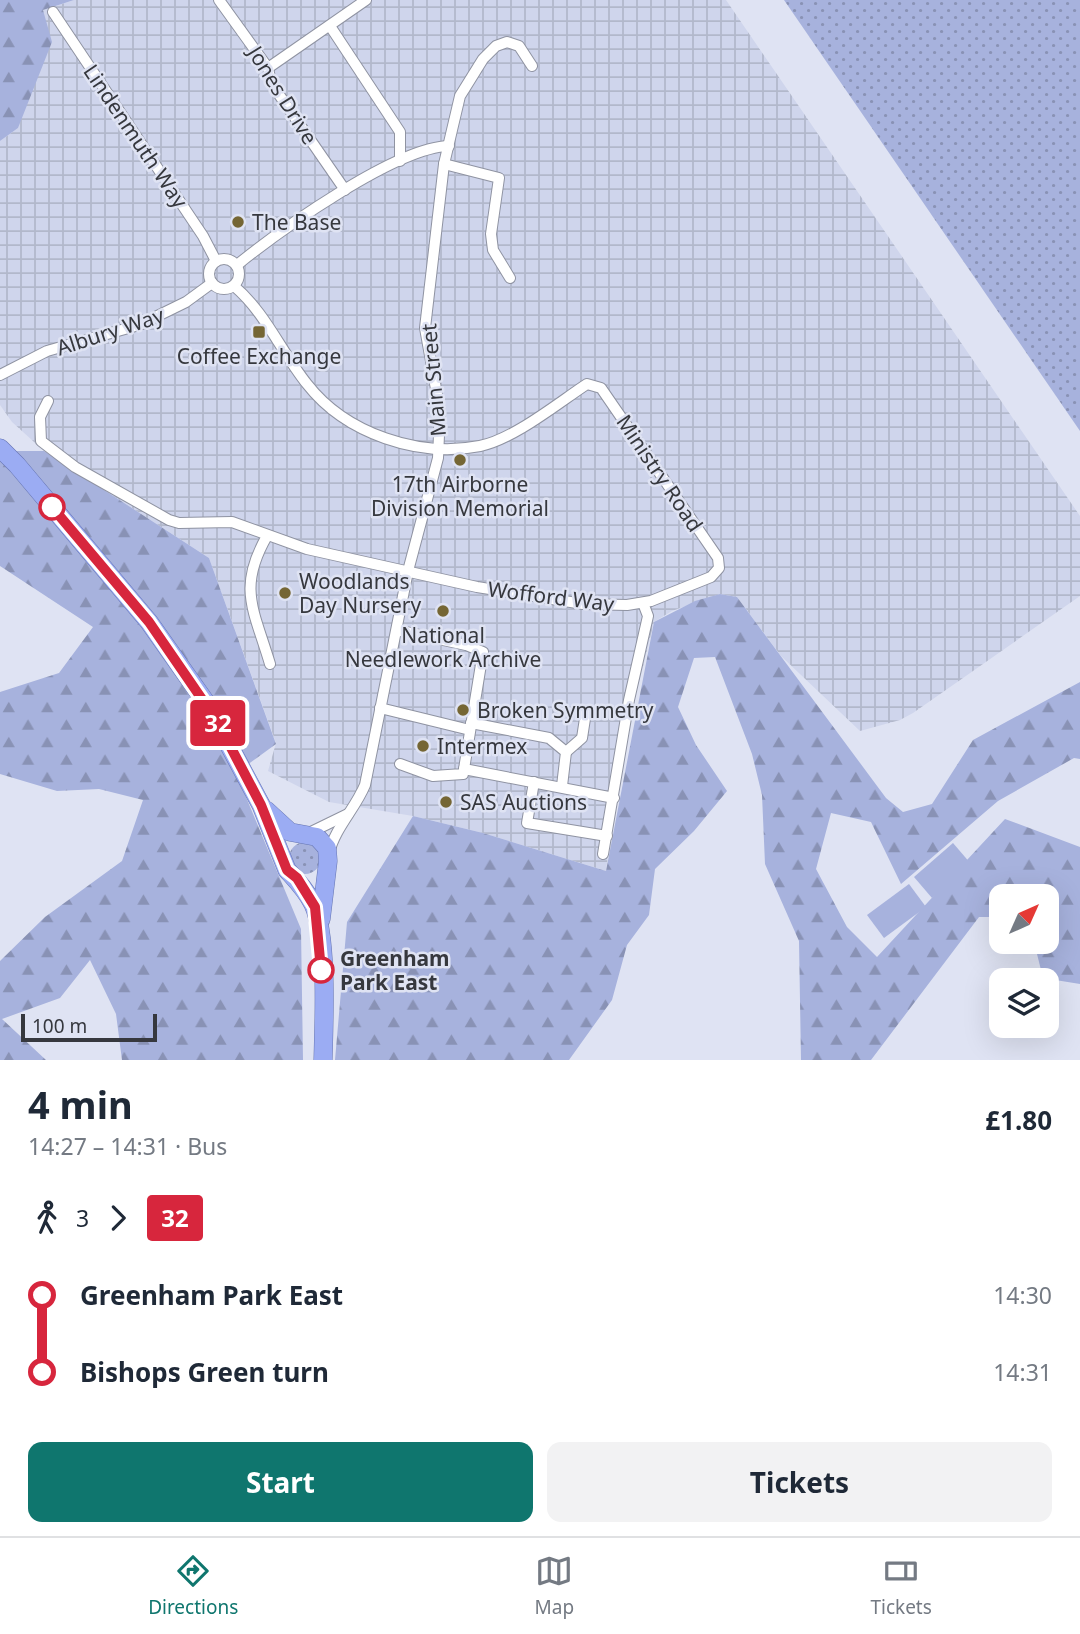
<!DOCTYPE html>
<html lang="en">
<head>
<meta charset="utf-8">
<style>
	body { margin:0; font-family:"Noto Sans",sans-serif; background:#f2f2f3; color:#1f2937; height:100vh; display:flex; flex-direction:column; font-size:26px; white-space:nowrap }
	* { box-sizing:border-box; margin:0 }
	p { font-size:23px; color:#747a83 }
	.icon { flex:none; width:38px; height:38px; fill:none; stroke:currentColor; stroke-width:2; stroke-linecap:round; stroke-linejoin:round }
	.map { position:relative; height:1060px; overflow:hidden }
	.sheet { display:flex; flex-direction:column; background:#fff; flex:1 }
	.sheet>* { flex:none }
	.badge { padding:0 14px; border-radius:5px; font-size:24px; line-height:46px }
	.needle { width:46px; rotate:45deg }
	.buttons { position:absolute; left:989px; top:884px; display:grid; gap:14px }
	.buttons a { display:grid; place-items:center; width:70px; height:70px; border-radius:14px; background:#fff; box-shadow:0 7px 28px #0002; font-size:35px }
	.scale { position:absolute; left:21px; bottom:18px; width:136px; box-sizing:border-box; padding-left:7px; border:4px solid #36383e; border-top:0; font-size:19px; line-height:24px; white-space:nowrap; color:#36383e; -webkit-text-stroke:5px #dfe3f3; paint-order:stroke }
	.map>.badge { position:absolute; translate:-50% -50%; box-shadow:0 0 0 4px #fff }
	.legs { display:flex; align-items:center; gap:10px; height:77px; padding:0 28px; font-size:23px }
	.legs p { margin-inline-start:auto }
	.overview { display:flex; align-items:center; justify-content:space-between; height:119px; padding:0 28px }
	h1 { font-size:38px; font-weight:700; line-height:52px }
	.cta { display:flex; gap:14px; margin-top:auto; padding:14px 28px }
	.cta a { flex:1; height:80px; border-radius:14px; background:#0f766e; color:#fff; font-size:28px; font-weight:700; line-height:80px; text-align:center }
	.cta a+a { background:#f2f2f3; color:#1f2937 }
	ul { padding:0 28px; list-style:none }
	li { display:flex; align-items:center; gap:24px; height:77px; font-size:26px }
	li i { display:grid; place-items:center; width:10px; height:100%; margin:0 9px; background:currentColor }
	li i::after { content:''; width:18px; height:18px; margin:-9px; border:5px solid; border-radius:50%; background:#fff }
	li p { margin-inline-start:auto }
	li:first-child i { background:linear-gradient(#0000 50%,currentColor 0) }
	li:last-child i { background:linear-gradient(currentColor 50%,#0000 0) }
	.tabs { display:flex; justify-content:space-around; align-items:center; height:98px; border-top:2px solid #e0e1e3; background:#fff; font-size:19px; color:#747a83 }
	.tabs a { display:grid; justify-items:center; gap:4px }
	.tabs .active { color:#0f766e }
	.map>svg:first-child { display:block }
</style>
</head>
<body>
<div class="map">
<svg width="1080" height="1060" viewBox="0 0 1080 1060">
	<defs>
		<pattern id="industrial-grid" width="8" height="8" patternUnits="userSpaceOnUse" patternTransform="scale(1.75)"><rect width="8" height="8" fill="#cfd5ec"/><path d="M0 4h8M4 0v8" fill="none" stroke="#b2b8cb"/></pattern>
		<pattern id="grass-dots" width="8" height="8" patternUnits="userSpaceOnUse" patternTransform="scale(1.75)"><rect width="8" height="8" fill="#a7b2dd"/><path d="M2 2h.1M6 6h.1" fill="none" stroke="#8992b5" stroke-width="1.8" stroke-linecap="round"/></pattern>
		<pattern id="forest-firs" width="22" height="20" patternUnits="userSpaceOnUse" patternTransform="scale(1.75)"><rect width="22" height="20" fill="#a7b2dd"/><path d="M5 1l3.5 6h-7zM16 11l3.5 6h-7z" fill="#8992b5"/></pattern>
	</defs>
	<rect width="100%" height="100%" fill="#dfe3f3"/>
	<polygon fill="url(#industrial-grid)" points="74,0 726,0 1080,516 1080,596 913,713 900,720 860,731 781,656 737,597 720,594 672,611 654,622 639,683 629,700 606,871 483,833 413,816 329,802 268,771 276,743 209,558 44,451 12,422 0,405 0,141 18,128 43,10"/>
	<g fill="url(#grass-dots)">
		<polygon points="784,0 1080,0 1080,431"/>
		<circle cx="305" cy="858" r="16"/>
	</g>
	<g fill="url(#forest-firs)">
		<polygon points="0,0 74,0 43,10 52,42 18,128 0,141"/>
		<polygon points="0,451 44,451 209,558 276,744 236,773 301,929 303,1060 122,1060 116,1014 90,960 60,998 2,1019 46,1060 0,1060 0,961 45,917 122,861 143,800 99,789 57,791 0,774 0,692 59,673 93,627 0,566"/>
		<polygon points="720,594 737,597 886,798 903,812 932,804 973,740 1080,682 1080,759 1074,758 998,801 901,884 871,822 831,813 816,869 847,927 877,957 1005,819 1080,847 1080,984 1043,978 1034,942 1046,942 1046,896 1001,896 1001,917 979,917 871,1060 801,1060 799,941 765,864 762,795 752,754 715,657 694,658 678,707 696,745 727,791 694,831 655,869 649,915 627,945 612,1000 569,1060 335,1060 347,922 413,816 483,833 606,871 654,622 695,601"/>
	</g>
	<g fill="#a7b2dd">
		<polygon points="953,843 971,864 932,898 914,877"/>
		<polygon points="909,884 926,907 884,938 867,915"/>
	</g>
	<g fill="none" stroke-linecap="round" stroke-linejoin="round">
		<defs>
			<g id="minor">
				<polyline points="219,0 268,68 271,83 345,190"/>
				<polyline points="53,12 203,236 216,261"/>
				<polyline points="330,26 400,132 400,161"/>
				<polyline points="268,68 366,0"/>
				<polyline points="444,164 499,178 491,234 493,250 510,278"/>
				<circle cx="224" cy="274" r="15"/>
				<path d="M237,265c42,-34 159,-118 212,-119"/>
				<polyline points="0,375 47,351 139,325 186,302 212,283"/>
				<path d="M48,401l-8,16 1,24 34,26 94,53 10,3 53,-1 75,27 170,38 106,17 44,1 24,-4 60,-24 8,-9 -1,-10 -117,-170 -14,-4c-29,19 -73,55 -107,62 -61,12 -134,-12 -173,-62 -25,-31 -42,-72 -73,-98"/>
				<path d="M267,536c-30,52 -13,74 3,128"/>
				<polyline points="397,630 466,645 483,652 464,769 614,798"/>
				<polyline points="380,708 470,730"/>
				<polyline points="471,723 549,738 566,752 562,786"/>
				<polyline points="566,752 582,738 586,712"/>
				<polyline points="400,764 433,776 463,774 464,769"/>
				<polyline points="534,782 527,823 607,836"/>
				<polyline points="309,833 348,814"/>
				<path d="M329,853c6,-25 26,-44 36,-68l43,-214 30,-113 2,-47 -15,-83 19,-164 16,-68 23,-37 13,-13 11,-4 12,4 13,20"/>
				<polyline points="603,854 629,700 648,616 643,603"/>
			</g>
			<g id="trunk">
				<path d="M0,448l17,17 132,157 58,82 54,101 26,65c10,11 19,20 26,34 15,32 11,118 10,156"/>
				<polyline points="266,810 290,832 317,837 327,848 328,861 321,919"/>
			</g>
		</defs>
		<use href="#minor" stroke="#8f93a2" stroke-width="12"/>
		<use href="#trunk" stroke="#6776b2" stroke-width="19"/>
		<use href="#minor" stroke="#fff" stroke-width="10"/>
		<use href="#trunk" stroke="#9bacf3" stroke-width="18"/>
	</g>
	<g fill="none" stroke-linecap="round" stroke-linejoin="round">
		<defs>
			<polyline id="line-1" points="52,507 149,622 217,721 261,805 287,870 297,878 315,907 321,970"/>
		</defs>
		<use href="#line-1" stroke="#fff" stroke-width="16"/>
		<use href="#line-1" stroke="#d7263d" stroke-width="10"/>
	</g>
	<g fill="#756634" stroke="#dfe3f3" stroke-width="2.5">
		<circle cx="238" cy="222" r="7"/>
		<rect x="252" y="325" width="14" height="14" rx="3.5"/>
		<circle cx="460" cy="460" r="7"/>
		<circle cx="285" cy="593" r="7"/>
		<circle cx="443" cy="611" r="7"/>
		<circle cx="463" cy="710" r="7"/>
		<circle cx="423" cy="746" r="7"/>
		<circle cx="446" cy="802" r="7"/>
	</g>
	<g fill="#fff" stroke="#d7263d" stroke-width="3.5">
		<circle cx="52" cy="507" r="12"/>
		<circle cx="321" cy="970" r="12"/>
	</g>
	<g text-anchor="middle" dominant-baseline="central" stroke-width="5" stroke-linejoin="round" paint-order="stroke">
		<g font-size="21" fill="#36383e" stroke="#dfe3f3">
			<text transform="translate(283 95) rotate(58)">Jones Drive</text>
			<text transform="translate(136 136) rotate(56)">Lindenmuth Way</text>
			<text transform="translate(110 331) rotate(-18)">Albury Way</text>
			<text transform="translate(433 380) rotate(-95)">Main Street</text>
			<text transform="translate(660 473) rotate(56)">Ministry Road</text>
			<text transform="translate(551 596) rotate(7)">Wofford Way</text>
		</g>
		<g font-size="21" fill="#36383e" stroke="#dfe3f3" text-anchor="start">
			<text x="252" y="222">The Base</text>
			<text x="259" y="356" text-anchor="middle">Coffee Exchange</text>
			<text x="460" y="484" text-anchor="middle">17th Airborne<tspan x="460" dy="24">Division Memorial</tspan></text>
			<text x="299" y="581">Woodlands<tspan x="299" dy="24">Day Nursery</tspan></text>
			<text x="443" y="635" text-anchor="middle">National<tspan x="443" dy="24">Needlework Archive</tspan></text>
			<text x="477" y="710">Broken Symmetry</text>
			<text x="437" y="746">Intermex</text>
			<text x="460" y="802">SAS Auctions</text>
		</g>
		<g font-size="21" font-weight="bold" fill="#36383e" stroke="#dfe3f3" text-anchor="start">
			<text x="340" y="958">Greenham<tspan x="340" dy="24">Park East</tspan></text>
		</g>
	</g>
</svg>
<div class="buttons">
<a><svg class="needle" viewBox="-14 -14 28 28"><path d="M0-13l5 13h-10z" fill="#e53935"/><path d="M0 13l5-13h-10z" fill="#747a83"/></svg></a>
<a><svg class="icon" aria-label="layers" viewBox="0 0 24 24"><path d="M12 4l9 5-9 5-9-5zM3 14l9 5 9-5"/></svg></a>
</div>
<div class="scale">100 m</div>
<b class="badge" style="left:218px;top:723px;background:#d7263d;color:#fff">32</b>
</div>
<section class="sheet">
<div class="overview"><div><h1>4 min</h1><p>14:27 – 14:31 · Bus</p></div><b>£1.80</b></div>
<div class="legs"><svg class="icon" aria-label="walk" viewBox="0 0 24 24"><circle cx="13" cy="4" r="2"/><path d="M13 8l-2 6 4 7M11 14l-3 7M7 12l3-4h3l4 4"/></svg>3<svg class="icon" aria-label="forward" viewBox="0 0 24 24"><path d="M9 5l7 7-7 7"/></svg><b class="badge" style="background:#d7263d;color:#fff">32</b></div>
<ul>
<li><i style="color:#d7263d"></i><b>Greenham Park East</b><p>14:30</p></li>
<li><i style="color:#d7263d"></i><b>Bishops Green turn</b><p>14:31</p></li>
</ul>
<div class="cta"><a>Start</a><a>Tickets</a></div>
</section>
<nav class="tabs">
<a class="active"><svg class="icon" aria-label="directions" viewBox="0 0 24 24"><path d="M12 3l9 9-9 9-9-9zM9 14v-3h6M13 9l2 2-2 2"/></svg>Directions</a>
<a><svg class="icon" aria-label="map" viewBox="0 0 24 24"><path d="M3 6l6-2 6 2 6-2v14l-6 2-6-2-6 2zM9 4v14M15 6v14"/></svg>Map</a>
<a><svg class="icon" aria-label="tickets" viewBox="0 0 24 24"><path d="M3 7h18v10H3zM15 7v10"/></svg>Tickets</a>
</nav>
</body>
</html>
